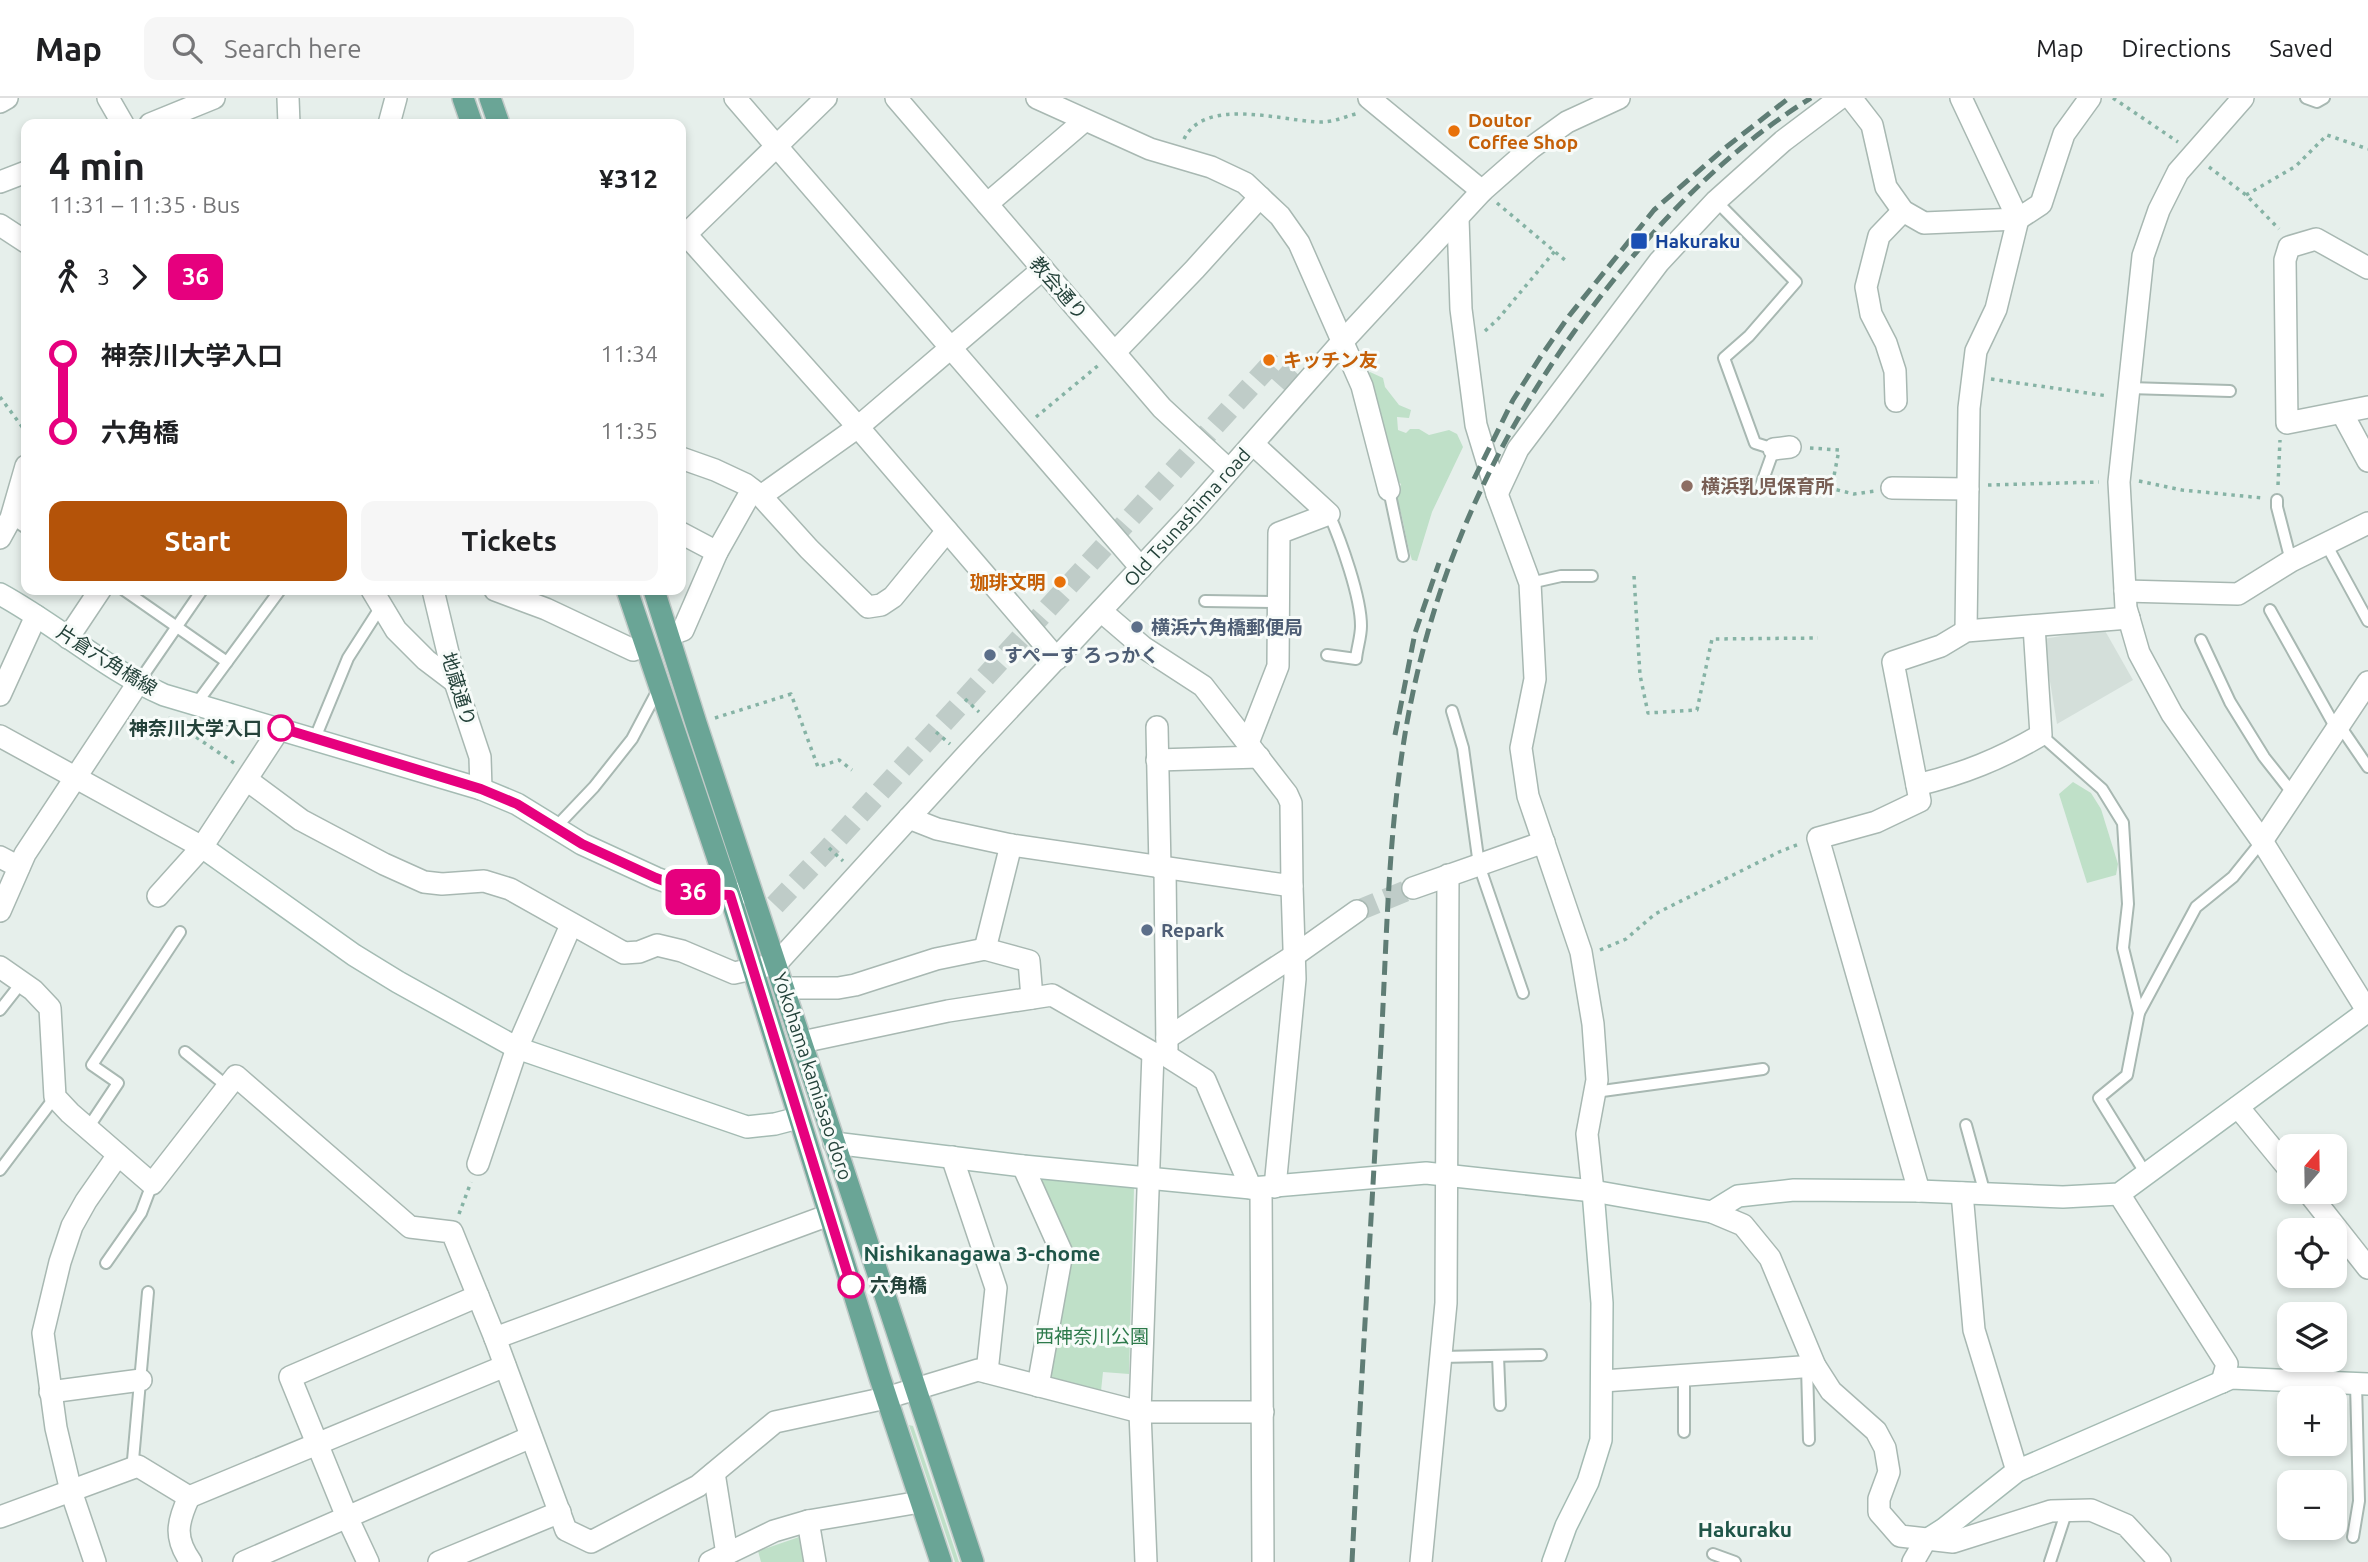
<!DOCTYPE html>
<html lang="en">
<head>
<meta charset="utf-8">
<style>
	body { margin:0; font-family:Ubuntu,"Noto Sans JP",sans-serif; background:#f6f6f6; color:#202124; height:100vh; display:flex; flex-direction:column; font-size:26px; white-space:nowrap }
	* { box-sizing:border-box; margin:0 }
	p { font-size:23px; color:#757577 }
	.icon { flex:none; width:38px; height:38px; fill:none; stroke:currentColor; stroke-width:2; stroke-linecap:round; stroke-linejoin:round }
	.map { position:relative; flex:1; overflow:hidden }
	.side { position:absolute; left:21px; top:21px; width:665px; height:476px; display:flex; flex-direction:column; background:#fff; border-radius:14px; box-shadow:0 4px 10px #0003 }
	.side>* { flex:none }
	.badge { padding:0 14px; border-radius:10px; font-size:24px; line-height:46px }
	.needle { width:46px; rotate:20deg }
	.controls { position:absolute; left:2277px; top:1036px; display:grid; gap:14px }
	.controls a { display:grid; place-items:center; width:70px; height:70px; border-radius:14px; background:#fff; box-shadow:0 4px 10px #0003; font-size:35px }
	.map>.badge { position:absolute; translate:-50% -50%; box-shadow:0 0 0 4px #fff }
	.legs { display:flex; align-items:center; gap:10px; height:77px; padding:0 28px; font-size:23px }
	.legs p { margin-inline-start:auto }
	.head { display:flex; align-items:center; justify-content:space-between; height:119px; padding:0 28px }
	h1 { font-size:38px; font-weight:600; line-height:52px }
	.action { display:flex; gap:14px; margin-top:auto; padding:14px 28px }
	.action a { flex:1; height:80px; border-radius:14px; background:#b45309; color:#fff; font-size:28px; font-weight:600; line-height:80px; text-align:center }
	.action a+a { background:#f6f6f6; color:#202124 }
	ul { padding:0 28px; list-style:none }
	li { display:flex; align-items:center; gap:24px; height:77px; font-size:26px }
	li i { display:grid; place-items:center; width:10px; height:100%; margin:0 9px; background:currentColor }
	li i::after { content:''; width:18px; height:18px; margin:-9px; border:5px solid; border-radius:50%; background:#fff }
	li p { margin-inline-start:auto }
	li:first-child i { background:linear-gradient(#0000 50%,currentColor 0) }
	li:last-child i { background:linear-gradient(currentColor 50%,#0000 0) }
	header { display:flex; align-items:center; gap:42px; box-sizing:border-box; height:98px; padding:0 35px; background:#fff; border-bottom:2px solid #e0e0e0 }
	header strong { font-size:33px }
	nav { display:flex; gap:38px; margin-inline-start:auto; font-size:24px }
	.search { width:490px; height:63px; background:#f6f6f6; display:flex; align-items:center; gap:18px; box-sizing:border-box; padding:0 24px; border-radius:14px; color:#757577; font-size:26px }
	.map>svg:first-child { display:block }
</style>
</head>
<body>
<header>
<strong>Map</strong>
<div class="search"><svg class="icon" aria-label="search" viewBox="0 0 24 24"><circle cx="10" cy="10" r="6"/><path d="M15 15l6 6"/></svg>Search here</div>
<nav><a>Map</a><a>Directions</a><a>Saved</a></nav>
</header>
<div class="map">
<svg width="2368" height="1464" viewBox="0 0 2368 1464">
	<rect width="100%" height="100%" fill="#e6efeb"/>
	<polygon fill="#d4dfda" points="2104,531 2133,582 2057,626 2043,541"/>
	<g fill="#bfe0c8">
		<path d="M1370,274l13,6 2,9 14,18 12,5 -2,8 -12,-1 1,13 8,3 4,-4h9l10,6 20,-5 8,4 6,13 -31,65 -15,49 -5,-1c-7,-21 -8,-43 -16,-62l5,-14 -6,-5 -30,-103z"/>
		<polygon points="2073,684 2091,695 2101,711 2118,766 2116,777 2087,785 2059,696"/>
		<polygon points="1043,1080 1134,1090 1129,1276 1103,1274 1101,1293 1052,1281 1048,1273 1068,1152 1038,1086"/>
		<polygon points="909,1327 913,1328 959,1464 955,1464"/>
		<polygon points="802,1438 809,1464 761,1464 758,1453"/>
	</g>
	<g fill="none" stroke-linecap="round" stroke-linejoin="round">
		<g stroke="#bfccc8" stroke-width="21" stroke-dasharray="21 10" stroke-linecap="butt">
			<polyline points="775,807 829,750 1271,266 1300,292"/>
			<polyline points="1357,813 1413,790"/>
		</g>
		<defs>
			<g id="lane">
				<polyline points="2306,0 2317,4 2324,0"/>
				<polyline points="1716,103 1796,184 1749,238 1724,260 1755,345 1774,351 1759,393"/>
				<polyline points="2129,290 2230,293"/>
				<polyline points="1389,392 1403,458"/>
				<polyline points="2277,402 2277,409 2291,463"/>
				<polyline points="11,420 26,430"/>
				<polyline points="2326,446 2368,523"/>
				<polyline points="1530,485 1561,478 1592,478"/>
				<polyline points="124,492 227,564"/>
				<polyline points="1205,503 1278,504"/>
				<polyline points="2270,512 2337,632"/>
				<polyline points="2201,542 2230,604 2264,659 2294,697"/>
				<path d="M1327,557l29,4c1,-11 5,-22 5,-33 0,-29 -20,-85 -32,-112"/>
				<polyline points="138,585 202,492"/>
				<polyline points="196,606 280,492"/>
				<polyline points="1452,613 1463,650 1479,767 1523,895"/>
				<polyline points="2340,628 2368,669"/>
				<polyline points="2041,637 2102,691 2123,725 2128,806 2123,850 2139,915 2127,977 2099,1000 2146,1076"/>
				<polyline points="315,640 348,560 382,507"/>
				<polyline points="555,730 594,689 632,641 659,590"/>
				<polyline points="0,912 22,884"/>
				<polyline points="2139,915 2196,809 2233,779 2262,743"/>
				<polyline points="185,954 228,989"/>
				<polyline points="1595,994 1763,971"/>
				<polyline points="1966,1027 1985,1096"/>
				<polyline points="88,1030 118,985 92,967 180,834"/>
				<polyline points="0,1072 55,999"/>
				<polyline points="106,1165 141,1115 152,1086"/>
				<polyline points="1498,1258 1500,1307"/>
				<polyline points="1441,1259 1541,1257"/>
				<polyline points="1807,1269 1809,1342"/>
				<polyline points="1684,1334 1684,1277"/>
				<polyline points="134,1370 133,1362 148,1194"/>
				<polyline points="2353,1439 2359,1403 2356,1286"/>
				<polyline points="1713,1456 1735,1464"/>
				<polyline points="2050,1464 2067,1412"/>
			</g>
			<g id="street">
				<polyline points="108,0 123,26"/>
				<polyline points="288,0 289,26"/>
				<polyline points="735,0 1141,470"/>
				<polyline points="896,0 1162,310 1229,372"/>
				<polyline points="1037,0 1150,51 1211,69 1245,85 1280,118 1299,145 1362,288 1389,392"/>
				<polyline points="1369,0 1482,93"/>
				<polyline points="1851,0 1872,27 1886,89 1903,113 1924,125 2018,121 2041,106 2064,36 2090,0"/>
				<polyline points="1961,0 2018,121 1996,211 1976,253 1969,310 1966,533"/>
				<polyline points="2243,0 2178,74 2159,112 2143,158 2119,384 2126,510 2139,555 2172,616 2262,743 2368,914"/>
				<polyline points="0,4 7,0"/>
				<polyline points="150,26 214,0"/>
				<polyline points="389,26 396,0"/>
				<polyline points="0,84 26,74"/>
				<polyline points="987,106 1084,23"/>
				<polyline points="1458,120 1461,211 1476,327 1497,396 1530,485 1535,581 1521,650 1528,698 1581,854 1593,926 1597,982 1587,1036 1593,1093"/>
				<polyline points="0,127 26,144"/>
				<polyline points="681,131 858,329 1057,561"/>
				<polyline points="681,141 826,0"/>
				<polyline points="2368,170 2316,141 2289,149 2285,162 2287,325 2368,309"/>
				<polyline points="1115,254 1195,171 1260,99"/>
				<polyline points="1896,303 1895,273 1886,245 1871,216 1866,189 1879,138 1903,113"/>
				<polyline points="2342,315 2368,363"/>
				<polyline points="1774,351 1790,349"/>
				<polyline points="681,360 715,372 745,386 761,398 809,451 868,509 881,507 893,499 947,433"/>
				<polyline points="1892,390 1968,391"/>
				<polyline points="1497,396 1518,351 1659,164 1716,103 1783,43 1840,0"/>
				<polyline points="761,398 858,329 1043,171"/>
				<polyline points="681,435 717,454"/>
				<polyline points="0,440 11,420 26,368"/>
				<polyline points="372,492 396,532 426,562 455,584"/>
				<polyline points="433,492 455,584 480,659 481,691"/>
				<polyline points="495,492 546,511 633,552 645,548"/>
				<polyline points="2125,493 2238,496 2291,463 2368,425"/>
				<polyline points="669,537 683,532 717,454 752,392"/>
				<polyline points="68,540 100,492"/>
				<polyline points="0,597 36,518"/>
				<polyline points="1157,629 1160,770"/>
				<polyline points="0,638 202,749"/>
				<polyline points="1248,645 1278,568 1279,435 1329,416 1253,346"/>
				<polyline points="1157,662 1259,659"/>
				<polyline points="247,682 301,722 384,766 424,784 442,786 484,783 510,791 624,855 639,854 657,847 682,853 734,875 776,866 970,653 1190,417 1342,244 1482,93 1531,50 1567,24 1619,0"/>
				<path d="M1917,687c46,-11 83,-26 124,-50l-7,-109"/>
				<polyline points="909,720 937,731 1011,747 1292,788 1291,705 1287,696 1203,588 1143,549 1101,513"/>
				<polyline points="2262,743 2368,584"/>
				<polyline points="0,759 19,769"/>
				<polyline points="1165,771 1167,951"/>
				<polyline points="1413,790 1544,744"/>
				<polyline points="158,798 202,749 280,630"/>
				<polyline points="0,813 25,756 138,585"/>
				<polyline points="985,851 1011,747"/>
				<polyline points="0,869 33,892 50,910 55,999 70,1015 152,1086 236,978 410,1129 452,1134 495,1240 566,1432 591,1444 698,1388 775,1324 886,1300 978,1272 1140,1314 1263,1314"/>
				<polyline points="784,890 838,890 855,887 936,861 985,851 1029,863 1032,900"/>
				<polyline points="1167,940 1295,857 1357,813"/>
				<polyline points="802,944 948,913 1052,897 1153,955 1167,958 1205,982 1251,1090"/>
				<polyline points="2238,1009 2289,1071"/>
				<polyline points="952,1059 996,1190 987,1274"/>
				<polyline points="478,1066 517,950 571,827"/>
				<polyline points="1023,1068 1062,1155 1038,1288"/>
				<polyline points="1275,1089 1295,881 1292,788"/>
				<polyline points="1261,1090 1263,1464"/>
				<polyline points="1919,1093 1818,740 1876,724 1920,703 1893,564 1941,548 1966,533 2129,520"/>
				<polyline points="2308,1094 2368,1170"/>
				<polyline points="1962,1095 1974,1232 2017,1373"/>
				<polyline points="2119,1096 2227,1266 2222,1284"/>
				<polyline points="1712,1114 1743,1127 1770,1160 1815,1268 1831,1293 1876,1333 1885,1350 1889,1374 1879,1401 1879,1414 1900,1438 1953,1444 2051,1413 2091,1412 2126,1427 2160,1464"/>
				<polyline points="495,1240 829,1117"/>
				<polyline points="1603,1283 1815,1268"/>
				<polyline points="50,1294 141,1282"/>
				<polyline points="714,1375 727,1456"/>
				<path d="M189,1399c-12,26 -15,41 2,65"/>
				<polyline points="0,1419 138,1368 189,1399 505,1268"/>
				<polyline points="808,1423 815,1464"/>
				<polyline points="95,1464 71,1393 56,1330 43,1235 60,1164 72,1128 86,1103 118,1057"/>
				<polyline points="244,1464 531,1339"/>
				<polyline points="368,1464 347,1419 290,1279 478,1198"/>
				<polyline points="439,1464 560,1414"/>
				<polyline points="710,1464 774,1433 808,1423 920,1404"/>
				<polyline points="1146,1464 1140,1314 1153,955"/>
				<polyline points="1421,1464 1446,1205 1448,777"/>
				<polyline points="1913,1464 1925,1443"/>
			</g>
			<g id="secondary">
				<path d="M0,496c57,31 105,75 164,101l317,94 36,15 65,40 74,34 44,16 47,-1"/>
				<polyline points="202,749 354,857 398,884 517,950 747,1029 775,1026 798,1020"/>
				<polyline points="834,1045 1023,1068 1251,1090 1426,1075 1593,1093 1712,1114 1738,1098 1794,1092 1919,1093 2063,1099 2119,1096 2368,913"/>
				<polyline points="1925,1443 1944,1431 2017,1373 2231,1280 2368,1286"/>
				<polyline points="1553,1464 1566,1428 1588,1384 1601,1342 1602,1205 1593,1093"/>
			</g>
			<g id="primary">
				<polyline points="463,0 472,26"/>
				<polyline points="490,0 499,26"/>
				<polyline points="627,492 730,797 880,1280 941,1464"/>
				<polyline points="654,492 696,625 973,1464"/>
			</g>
		</defs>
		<use href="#lane" stroke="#a8b8b2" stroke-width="14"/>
		<use href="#street" stroke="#a8b8b2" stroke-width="24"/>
		<use href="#secondary" stroke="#a4bbb3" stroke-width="24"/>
		<use href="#primary" stroke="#c2cac8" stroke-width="24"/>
		<g stroke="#86b3a5" stroke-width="3.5" stroke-dasharray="3.5 5" stroke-linecap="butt">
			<polyline points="2113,0 2178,44"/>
			<path d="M1184,41c20,-41 92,-20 132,-17 17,1 27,-5 43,-9"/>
			<polyline points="2209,69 2246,97 2279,131"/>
			<polyline points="2246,97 2296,68 2327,37 2368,51"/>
			<polyline points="1497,105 1566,163"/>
			<polyline points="1485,233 1498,221 1555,153"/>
			<polyline points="1991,281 2108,298"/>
			<polyline points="0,299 26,334"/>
			<polyline points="1036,319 1100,266"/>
			<polyline points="1810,350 1839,352 1833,383 1829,390 1854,396 1875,393"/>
			<polyline points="2139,383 2182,392 2263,400"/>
			<polyline points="1988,387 2099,384"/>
			<polyline points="2278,387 2280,342"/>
			<polyline points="1634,478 1640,577 1648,615 1697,612 1712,541 1818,540"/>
			<polyline points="965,601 979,614"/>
			<polyline points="168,620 234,665"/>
			<polyline points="715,620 791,596 818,669 839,662 852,672"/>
			<polyline points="936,634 950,646"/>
			<polyline points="829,750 843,763"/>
			<polyline points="1600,852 1626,841 1655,816 1779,754 1799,746"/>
			<polyline points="459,1116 471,1084"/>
		</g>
		<use href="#lane" stroke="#fff" stroke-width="10"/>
		<use href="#street" stroke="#fff" stroke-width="21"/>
		<use href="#secondary" stroke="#fff" stroke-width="21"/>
		<use href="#primary" stroke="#6aa596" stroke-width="21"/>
		<g stroke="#5f7d75" stroke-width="5" stroke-dasharray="14 7" stroke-linecap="butt">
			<polyline points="1474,381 1513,302 1541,258 1569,218 1654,112 1725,50 1789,0"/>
			<polyline points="1395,637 1415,535 1439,465"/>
			<path d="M1352,1464c8,-161 18,-322 27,-483 8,-121 7,-243 29,-362 31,-166 102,-310 208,-440 56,-70 119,-132 195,-179"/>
		</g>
	</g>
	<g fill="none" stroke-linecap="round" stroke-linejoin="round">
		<defs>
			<polyline id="line-1" points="281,630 481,691 517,706 582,746 656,780 700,796 730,797 851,1187"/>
		</defs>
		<use href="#line-1" stroke="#fff" stroke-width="16"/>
		<use href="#line-1" stroke="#e6007e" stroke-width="10"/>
	</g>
	<g fill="#e8710a" stroke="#f7fbf9" stroke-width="2.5">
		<circle cx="1454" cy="33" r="7"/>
		<circle cx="1269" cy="262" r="7"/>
		<circle cx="1060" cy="484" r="7"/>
	</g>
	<rect fill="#1a4fb4" stroke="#f7fbf9" stroke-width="2.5" x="1630" y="134" width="18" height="18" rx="3.5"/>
	<circle fill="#8d6e63" stroke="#f7fbf9" stroke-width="2.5" cx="1687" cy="388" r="7"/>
	<g fill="#5c6f8a" stroke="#f7fbf9" stroke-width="2.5">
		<circle cx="1137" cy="529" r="7"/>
		<circle cx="990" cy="557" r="7"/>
		<circle cx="1147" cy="832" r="7"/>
	</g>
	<g fill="#fff" stroke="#e6007e" stroke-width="3.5">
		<circle cx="281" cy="630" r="12"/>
		<circle cx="851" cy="1187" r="12"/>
	</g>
	<g text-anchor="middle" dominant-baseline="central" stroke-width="6" stroke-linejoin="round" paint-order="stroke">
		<g font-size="19" font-weight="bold" fill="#c56008" stroke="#f7fbf9" text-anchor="start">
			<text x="1468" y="22">Doutor<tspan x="1468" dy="22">Coffee Shop</tspan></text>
			<text x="1283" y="262">キッチン友</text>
			<text x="1046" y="484" text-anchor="end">珈琲文明</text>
		</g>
		<g font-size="19" font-weight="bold" fill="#164399" stroke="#f7fbf9" text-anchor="start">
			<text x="1655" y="143">Hakuraku</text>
		</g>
		<g font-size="19" fill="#24423a" stroke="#f7fbf9">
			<text transform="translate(1059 190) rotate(49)">教会通り</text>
			<text transform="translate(1187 419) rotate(-48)">Old Tsunashima road</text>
			<text transform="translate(107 562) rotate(32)">片倉六角橋線</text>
			<text transform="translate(459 591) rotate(73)">地蔵通り</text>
			<text transform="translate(813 978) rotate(72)">Yokohama kamiasao doro</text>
		</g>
		<g font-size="19" font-weight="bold" fill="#785e54" stroke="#f7fbf9" text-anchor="start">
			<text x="1701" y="388">横浜乳児保育所</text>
		</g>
		<g font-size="19" font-weight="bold" fill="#4e5e75" stroke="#f7fbf9" text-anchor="start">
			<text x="1151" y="529">横浜六角橋郵便局</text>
			<text x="1004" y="557">すぺーす ろっかく</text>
			<text x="1161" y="832">Repark</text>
		</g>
		<g font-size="19" font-weight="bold" fill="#24423a" stroke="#f7fbf9" text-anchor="end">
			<text x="262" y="630">神奈川大学入口</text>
			<text x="870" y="1187" text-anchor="start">六角橋</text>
		</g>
		<g font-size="19" fill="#2d7a4b" stroke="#f7fbf9">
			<text x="1092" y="1238">西神奈川公園</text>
		</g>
		<g font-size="21" font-weight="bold" fill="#1f5548" stroke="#f7fbf9">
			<text x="982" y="1155">Nishikanagawa 3-chome</text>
			<text x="1745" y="1431">Hakuraku</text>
		</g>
	</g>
</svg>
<div class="controls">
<a><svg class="needle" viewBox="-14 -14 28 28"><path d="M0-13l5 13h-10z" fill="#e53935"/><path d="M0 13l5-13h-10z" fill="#757577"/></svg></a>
<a><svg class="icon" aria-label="locate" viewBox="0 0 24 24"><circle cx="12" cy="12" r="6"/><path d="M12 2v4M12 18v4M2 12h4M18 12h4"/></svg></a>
<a><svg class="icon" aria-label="layers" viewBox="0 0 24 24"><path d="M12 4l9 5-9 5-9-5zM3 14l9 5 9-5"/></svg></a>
<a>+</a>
<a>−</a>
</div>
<b class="badge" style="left:693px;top:794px;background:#e6007e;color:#fff">36</b>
<section class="side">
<div class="head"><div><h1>4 min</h1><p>11:31 – 11:35 · Bus</p></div><b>¥312</b></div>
<div class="legs"><svg class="icon" aria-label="walk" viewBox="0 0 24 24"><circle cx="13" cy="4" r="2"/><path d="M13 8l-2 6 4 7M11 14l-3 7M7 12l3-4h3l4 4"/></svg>3<svg class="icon" aria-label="forward" viewBox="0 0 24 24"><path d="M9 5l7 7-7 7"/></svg><b class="badge" style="background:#e6007e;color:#fff">36</b></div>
<ul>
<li><i style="color:#e6007e"></i><b>神奈川大学入口</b><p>11:34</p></li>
<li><i style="color:#e6007e"></i><b>六角橋</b><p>11:35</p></li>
</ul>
<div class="action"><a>Start</a><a>Tickets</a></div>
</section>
</div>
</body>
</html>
